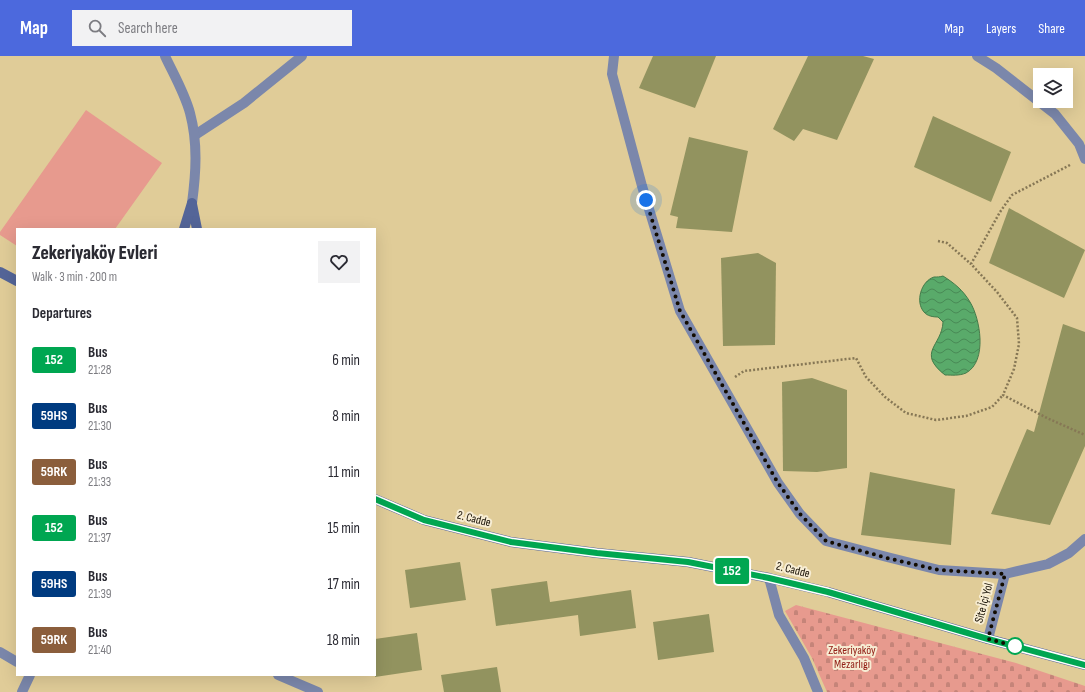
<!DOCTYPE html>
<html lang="en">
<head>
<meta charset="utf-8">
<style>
	body { margin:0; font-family:"Sofia Sans Condensed",sans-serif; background:#f2f2f3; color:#2b2b33; height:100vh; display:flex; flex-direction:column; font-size:15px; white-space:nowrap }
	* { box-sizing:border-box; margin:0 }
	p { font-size:13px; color:#7c7c81 }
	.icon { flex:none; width:22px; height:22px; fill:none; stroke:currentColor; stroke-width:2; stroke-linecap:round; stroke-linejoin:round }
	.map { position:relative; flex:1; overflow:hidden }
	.drawer { position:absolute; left:16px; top:172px; width:360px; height:448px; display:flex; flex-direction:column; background:#fff; border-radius:0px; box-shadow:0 4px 16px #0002 }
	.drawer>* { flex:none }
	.badge { padding:0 8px; border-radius:3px; font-size:14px; line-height:26px }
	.fabs { position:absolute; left:1033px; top:12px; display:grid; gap:8px }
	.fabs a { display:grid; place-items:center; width:40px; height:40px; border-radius:0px; background:#fff; box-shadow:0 4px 16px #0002; font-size:20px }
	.you { position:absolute; width:20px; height:20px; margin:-10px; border:3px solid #fff; border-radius:50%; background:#1a73e8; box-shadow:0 0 0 6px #1a73e833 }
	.map>.badge { position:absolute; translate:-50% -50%; box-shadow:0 0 0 2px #fff }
	h2 { padding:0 16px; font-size:15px; line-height:36px }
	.round { display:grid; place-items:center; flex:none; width:42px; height:42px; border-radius:0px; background:#f2f2f3 }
	.headline { display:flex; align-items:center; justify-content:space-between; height:68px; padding:0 16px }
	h1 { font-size:19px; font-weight:800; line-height:30px }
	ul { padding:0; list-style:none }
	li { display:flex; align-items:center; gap:12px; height:56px; padding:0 16px }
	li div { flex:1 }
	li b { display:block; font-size:15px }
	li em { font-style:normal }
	li .badge { min-width:44px; font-weight:700; text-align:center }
	header { display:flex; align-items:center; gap:24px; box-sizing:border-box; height:56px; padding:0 20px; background:#4c69dd; color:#fff }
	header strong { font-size:19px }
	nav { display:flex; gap:22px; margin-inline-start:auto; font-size:14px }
	.search { width:280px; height:36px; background:#f2f2f3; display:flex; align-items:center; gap:10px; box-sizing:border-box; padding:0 14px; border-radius:0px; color:#7c7c81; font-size:15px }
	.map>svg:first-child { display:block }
</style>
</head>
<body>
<header>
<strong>Map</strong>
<div class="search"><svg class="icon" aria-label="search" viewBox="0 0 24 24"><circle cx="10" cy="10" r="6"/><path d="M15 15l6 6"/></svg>Search here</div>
<nav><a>Map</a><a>Layers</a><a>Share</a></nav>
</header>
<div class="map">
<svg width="1085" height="636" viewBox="0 0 1085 636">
	<defs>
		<pattern id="cemetery-stones" width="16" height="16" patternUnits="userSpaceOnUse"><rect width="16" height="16" fill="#e79a8e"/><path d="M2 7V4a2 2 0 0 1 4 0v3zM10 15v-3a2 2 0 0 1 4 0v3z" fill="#c58479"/></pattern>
		<pattern id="water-waves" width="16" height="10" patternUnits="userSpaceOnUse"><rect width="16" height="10" fill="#59aa6a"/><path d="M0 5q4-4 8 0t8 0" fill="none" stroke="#488955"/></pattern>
	</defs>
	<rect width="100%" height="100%" fill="#e0cc98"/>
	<polygon fill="url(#cemetery-stones)" points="796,549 1016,607 1085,630 1085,636 827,636 812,602 785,555"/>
	<polygon fill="#e79a8e" points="86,54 162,107 115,173 17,173 17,190 0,179 0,176"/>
	<path fill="url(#water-waves)" stroke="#447b4a" d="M943,220c11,7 20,14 27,26 10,16 18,59 -4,71 -7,3 -14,2 -21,2 -29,-23 -3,-29 -2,-53l-5,-5c-5,0 -11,-1 -14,-5 -9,-10 -3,-31 10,-35 3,0 6,0 9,-1z"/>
	<g fill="#92935f">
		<polygon points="653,0 716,0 695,52 639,32"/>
		<polygon points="808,0 863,0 874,3 837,84 803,73 794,85 773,73"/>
		<polygon points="933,60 1011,96 991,146 914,111"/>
		<polygon points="689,81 748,95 732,176 676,172 678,161 670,159"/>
		<polygon points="1009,152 1085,194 1064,242 989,207"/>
		<polygon points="758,197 776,207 775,289 723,290 721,202"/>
		<polygon points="1063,268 1085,276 1085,390 1050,469 991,458 1027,373 1034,376"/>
		<polygon points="812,322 847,334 847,412 817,416 783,415 782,326"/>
		<polygon points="870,416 955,433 951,489 861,479"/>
		<polygon points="460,506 466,544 410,552 405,514"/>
		<polygon points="547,525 550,546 631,534 636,572 580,580 578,559 496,570 491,533"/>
		<polygon points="709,558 714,596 658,604 653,566"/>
		<polygon points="417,577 422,614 375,621 375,583"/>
		<polygon points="497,611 501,636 444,636 441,619"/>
	</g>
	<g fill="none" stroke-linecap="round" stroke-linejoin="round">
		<g stroke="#867755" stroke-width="2.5" stroke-dasharray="2 2" stroke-linecap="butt">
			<polyline points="1070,109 1012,139 1000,156 971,208 997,236 1017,262 1019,288 1014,313 1003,339 1047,362 1085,379"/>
			<polyline points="938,185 947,187 971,208"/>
			<polyline points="735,321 744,315 856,302 866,321 885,341 906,357 936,364 966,360 992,351 1003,339"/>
		</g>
		<g stroke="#7b87ab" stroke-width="10">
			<polyline points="614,0 612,18 642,130 680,255 778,427 800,458 826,485 887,501 939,514 1005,518 1048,508 1069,497 1085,483"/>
			<polyline points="977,0 996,12 1055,58 1079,88 1085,103"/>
			<polyline points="195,79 244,47 302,0"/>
			<polyline points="988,583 1005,518"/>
		</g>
		<g stroke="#7b87ab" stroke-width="10">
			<path d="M165,0c9,19 20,38 25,57 8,30 6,60 2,90"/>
			<polyline points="769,522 779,559 804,602 818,636"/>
			<polyline points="0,596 17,606"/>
			<polyline points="278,619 318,636"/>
			<polyline points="22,636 30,619"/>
		</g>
		<g stroke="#546598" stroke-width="10">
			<polyline points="192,148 197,173"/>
			<polyline points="184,173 192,147"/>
			<polyline points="0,216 17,225"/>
			<polyline points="375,443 424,464 511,486 597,497 688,506 769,522 828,536 988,583 1085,609"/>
		</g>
	</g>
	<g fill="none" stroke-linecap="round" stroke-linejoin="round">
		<defs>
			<polyline id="line" points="375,443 424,464 511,486 597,497 688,506 769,522 828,536 988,583 1085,609"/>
		</defs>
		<use href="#line" stroke="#fff" stroke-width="9"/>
		<use href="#line" stroke="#00a651" stroke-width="6"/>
		<polyline stroke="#130c00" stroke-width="4" stroke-dasharray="0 7.2" points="646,144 680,255 778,427 800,458 826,485 887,502 939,514 1005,518 988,583 1015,590"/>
	</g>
	<circle fill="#fff" stroke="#00a651" stroke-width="2" cx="1015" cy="590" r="8"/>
	<g text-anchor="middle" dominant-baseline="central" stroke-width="4" stroke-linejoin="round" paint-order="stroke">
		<g font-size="12" fill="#130c00" stroke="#f7edd4">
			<text transform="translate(474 463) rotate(14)">2. Cadde</text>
			<text transform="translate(793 514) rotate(14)">2. Cadde</text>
			<text transform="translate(984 547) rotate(-75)">Site İçi Yol</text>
		</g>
		<g font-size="12" fill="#932017" stroke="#f7edd4">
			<text x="852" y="594">Zekeriyaköy<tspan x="852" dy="14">Mezarlığı</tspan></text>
		</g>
	</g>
</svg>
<div class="fabs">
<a><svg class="icon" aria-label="layers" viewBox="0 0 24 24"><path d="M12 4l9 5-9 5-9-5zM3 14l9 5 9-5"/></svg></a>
</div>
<div class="you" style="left:646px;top:144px"></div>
<b class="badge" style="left:732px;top:515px;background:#00a651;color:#fff">152</b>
<section class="drawer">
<div class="headline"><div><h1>Zekeriyaköy Evleri</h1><p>Walk · 3 min · 200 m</p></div><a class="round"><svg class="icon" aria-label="heart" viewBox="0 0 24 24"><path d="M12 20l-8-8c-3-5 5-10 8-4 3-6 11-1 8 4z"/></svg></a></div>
<h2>Departures</h2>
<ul>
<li><span class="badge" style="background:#00a651;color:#fff">152</span><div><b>Bus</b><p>21:28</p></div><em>6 min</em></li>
<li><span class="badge" style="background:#003b80;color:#fff">59HS</span><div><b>Bus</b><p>21:30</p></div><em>8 min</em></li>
<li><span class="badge" style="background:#8b5e3c;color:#fff">59RK</span><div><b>Bus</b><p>21:33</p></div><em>11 min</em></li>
<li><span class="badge" style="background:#00a651;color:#fff">152</span><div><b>Bus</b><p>21:37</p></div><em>15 min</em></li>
<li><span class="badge" style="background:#003b80;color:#fff">59HS</span><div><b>Bus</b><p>21:39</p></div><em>17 min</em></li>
<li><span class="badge" style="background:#8b5e3c;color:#fff">59RK</span><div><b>Bus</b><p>21:40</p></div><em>18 min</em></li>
</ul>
</section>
</div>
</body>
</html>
